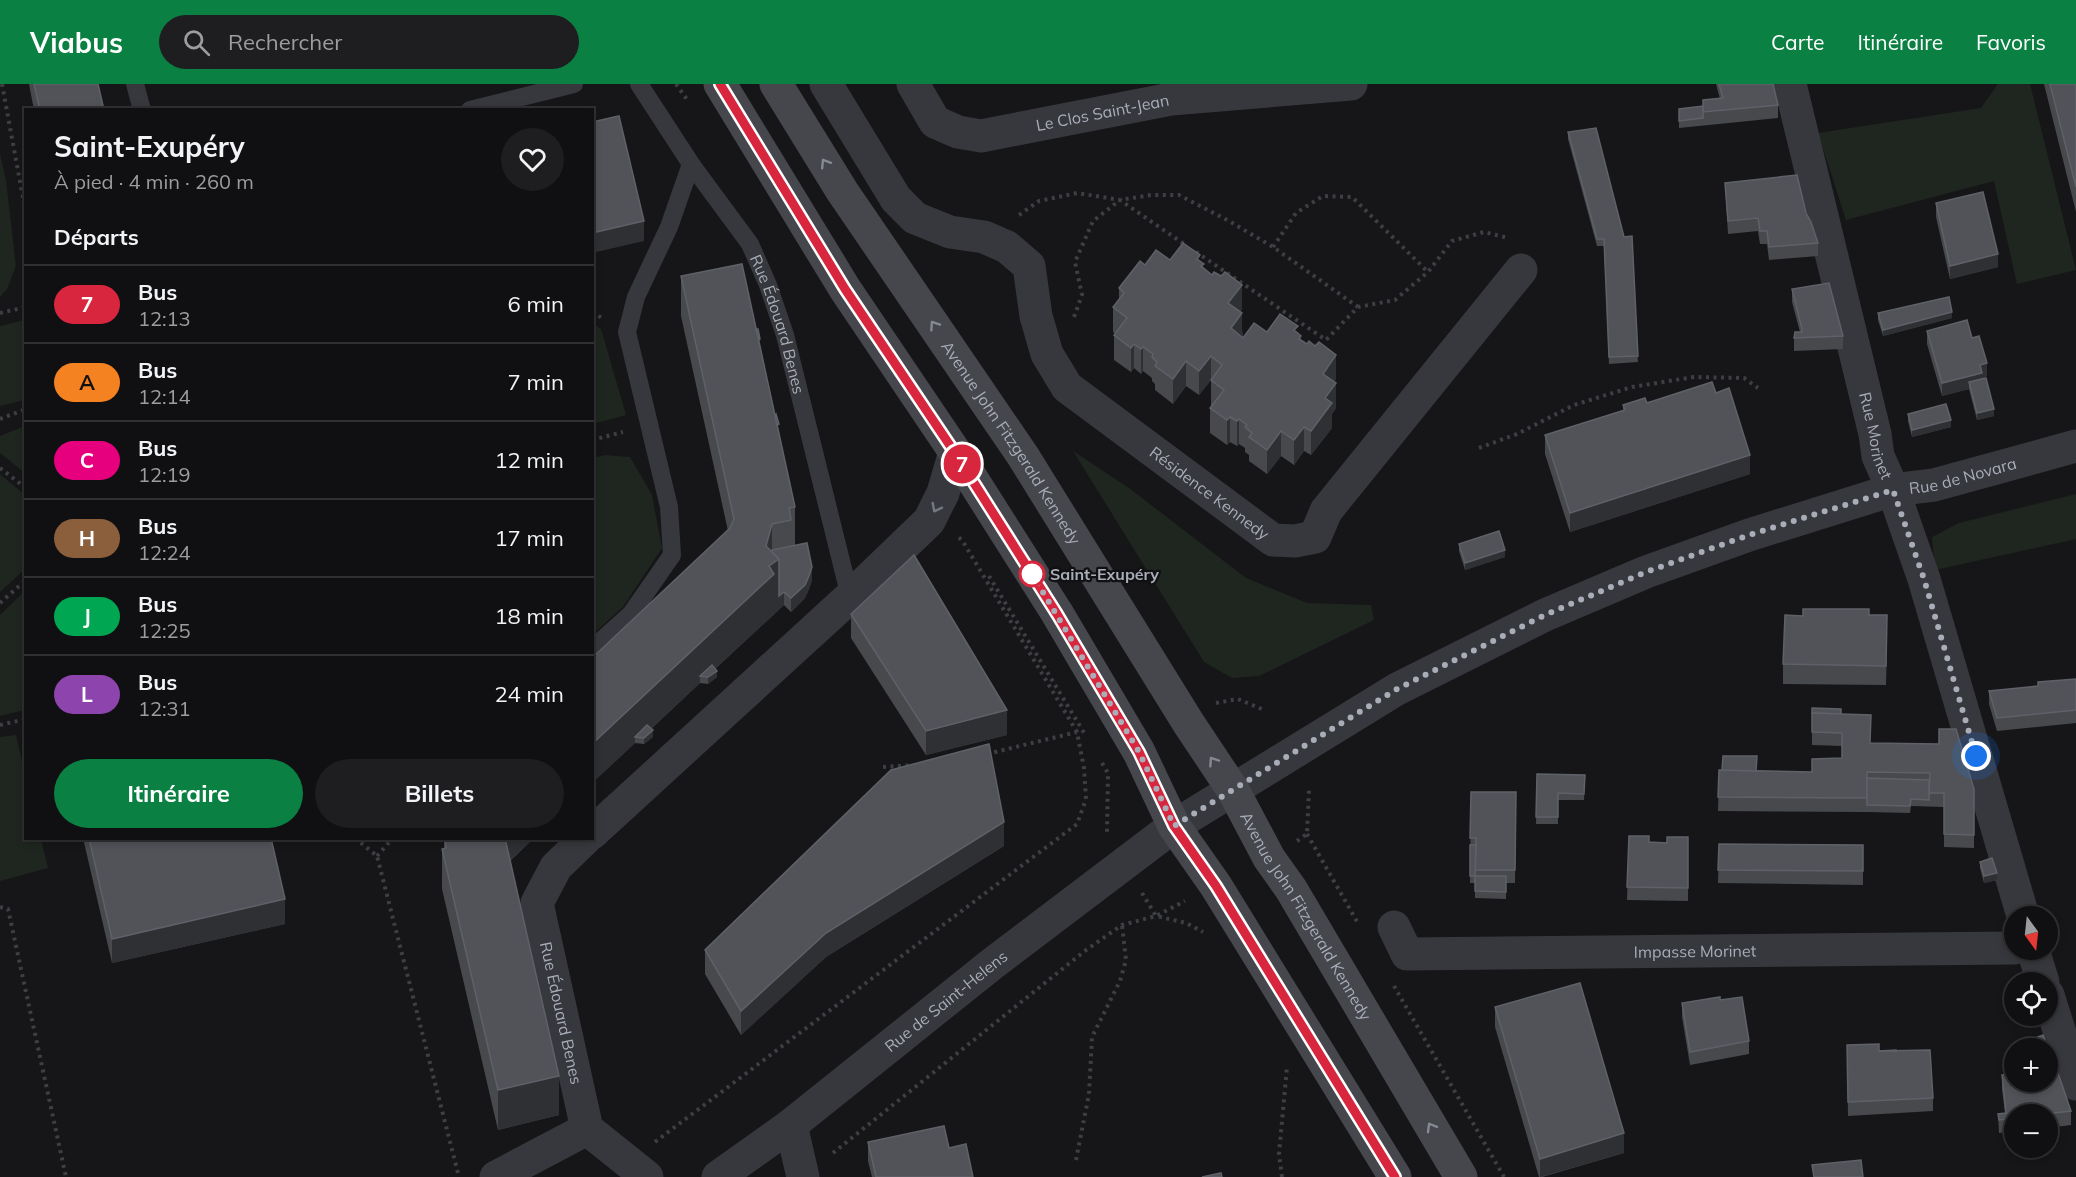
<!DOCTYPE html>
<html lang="fr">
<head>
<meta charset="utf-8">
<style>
	body { margin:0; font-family:Mulish,sans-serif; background:#1e1e20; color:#f1f3f6; height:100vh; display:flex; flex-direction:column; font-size:22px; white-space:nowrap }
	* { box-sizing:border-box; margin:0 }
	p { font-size:20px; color:#9c9d9f }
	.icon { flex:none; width:33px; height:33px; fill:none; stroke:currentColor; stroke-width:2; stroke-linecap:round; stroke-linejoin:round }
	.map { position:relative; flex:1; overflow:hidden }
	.details { position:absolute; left:24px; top:24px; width:570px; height:732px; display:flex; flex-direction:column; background:#101012; border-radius:0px; box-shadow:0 3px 9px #0003,0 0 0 2px #303032 }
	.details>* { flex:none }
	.badge { padding:0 12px; border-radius:20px; font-size:21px; line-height:39px }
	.needle { width:39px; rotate:165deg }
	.tools { position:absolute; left:2004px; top:822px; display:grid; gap:12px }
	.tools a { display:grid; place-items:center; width:54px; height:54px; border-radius:50%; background:#101012; box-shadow:0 3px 9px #0003,0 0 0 2px #303032; font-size:30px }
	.you { position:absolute; width:30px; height:30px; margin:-15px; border:4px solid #fff; border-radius:50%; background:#1a73e8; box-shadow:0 0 0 9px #1a73e833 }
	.map>.badge { position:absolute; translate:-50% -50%; box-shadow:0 0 0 3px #fff }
	h2 { padding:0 30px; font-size:22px; line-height:54px }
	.round { display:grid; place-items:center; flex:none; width:63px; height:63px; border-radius:32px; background:#1e1e20 }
	.headline { display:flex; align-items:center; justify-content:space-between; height:102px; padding:0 30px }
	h1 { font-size:28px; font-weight:700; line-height:45px }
	.action { display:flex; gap:12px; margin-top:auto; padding:12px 30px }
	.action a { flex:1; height:69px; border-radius:36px; background:#0b8043; color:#fff; font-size:24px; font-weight:700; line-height:69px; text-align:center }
	.action a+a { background:#1e1e20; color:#f1f3f6 }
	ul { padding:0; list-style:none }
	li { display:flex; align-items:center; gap:18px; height:78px; padding:0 30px; border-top:2px solid #303032 }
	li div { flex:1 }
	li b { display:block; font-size:22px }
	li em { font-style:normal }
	li .badge { min-width:66px; font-weight:700; text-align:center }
	header { display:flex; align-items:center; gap:36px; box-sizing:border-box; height:84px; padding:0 30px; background:#0b8043; color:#fff }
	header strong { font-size:28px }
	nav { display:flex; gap:33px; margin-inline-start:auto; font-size:21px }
	.search { width:420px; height:54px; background:#1e1e20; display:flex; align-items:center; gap:15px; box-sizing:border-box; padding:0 21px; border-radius:33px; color:#9c9d9f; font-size:22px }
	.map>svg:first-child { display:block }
</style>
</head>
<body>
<header>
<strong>Viabus</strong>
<div class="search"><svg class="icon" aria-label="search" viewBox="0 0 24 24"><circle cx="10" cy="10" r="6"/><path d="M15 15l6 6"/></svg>Rechercher</div>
<nav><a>Carte</a><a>Itinéraire</a><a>Favoris</a></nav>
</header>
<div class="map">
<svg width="2076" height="1093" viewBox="0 0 2076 1093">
	<rect width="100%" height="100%" fill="#161618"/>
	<g fill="#1e261f">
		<polygon points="1998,0 2030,0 2076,186 2017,200 1994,97 1846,136 1818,49 1981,24"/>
		<polygon points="0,70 6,97 16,182 7,205 0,213"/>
		<polygon points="25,236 25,316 0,322 0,242"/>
		<polygon points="593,240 601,245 626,331 593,340"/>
		<polygon points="25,342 25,389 0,369 0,352"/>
		<polygon points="1073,367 1129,404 1246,494 1307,519 1371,521 1374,536 1259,592 1232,594 1204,578"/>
		<polygon points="605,371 630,373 652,411 662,464 623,523 593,550 593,374"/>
		<polygon points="0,390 25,411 26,484 0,508"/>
		<polygon points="2076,410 2076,455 1935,486 1932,453 1959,439"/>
		<polygon points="25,507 25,626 0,632 0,531"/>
		<polygon points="16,651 25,690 26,754 41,755 48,784 0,797 0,653"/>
	</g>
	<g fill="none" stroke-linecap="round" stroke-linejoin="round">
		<g stroke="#3d3f44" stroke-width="4" stroke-dasharray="3 4.5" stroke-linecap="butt">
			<polyline points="2,0 26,130"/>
			<polyline points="676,0 688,17"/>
			<polyline points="1019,131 1039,117 1077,109 1120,116 1151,111 1179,111 1229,137 1273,163 1358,223"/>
			<polyline points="1273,163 1296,129 1323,112 1352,113 1428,188"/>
			<polyline points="1196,168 1326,256 1358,223 1395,216 1428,188 1452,157 1484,148 1508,154"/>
			<polyline points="592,228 602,234"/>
			<polyline points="0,229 26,223"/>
			<polyline points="1074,233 1082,211 1075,178 1093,137 1120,116 1187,162"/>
			<polyline points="0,335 26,325"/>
			<polyline points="592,356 623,348"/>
			<polyline points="1479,364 1517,350 1574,321 1632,303 1694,293 1744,294 1758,304"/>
			<polyline points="0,384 26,404"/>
			<polyline points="989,492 1086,652"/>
			<polyline points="0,519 26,496"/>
			<polyline points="1216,619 1238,615 1264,626"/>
			<polyline points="0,641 26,635"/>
			<polyline points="987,670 1077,648"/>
			<polyline points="1102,679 1108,689 1107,748"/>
			<polyline points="883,683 915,681"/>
			<polyline points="1307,750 1359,841"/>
			<polyline points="355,754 377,772 459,1093"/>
			<polyline points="1297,757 1307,750 1309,706"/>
			<polyline points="377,772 393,754"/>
			<polyline points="1142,809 1156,832 1186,839 1203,848"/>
			<polyline points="0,823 8,825 66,1093"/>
			<polyline points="1394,902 1504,1093"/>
			<polyline points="655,1058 1077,740 1086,715 1084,684 1077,648 962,456 958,453"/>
			<polyline points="833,1069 1086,866 1122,841 1156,832 1185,817"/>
			<polyline points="1076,1076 1089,1010 1092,953 1120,897 1126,876 1122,841"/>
			<polyline points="1282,1093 1279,1070 1287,983"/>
		</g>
		<g stroke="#37383d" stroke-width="18">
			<polyline points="135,0 142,26"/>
			<path id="s1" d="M639,0l52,80 59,80 18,41 17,50 65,262"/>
			<polyline points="470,26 574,0"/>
			<polyline points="592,565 631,530 672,471 669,423 627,248 636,213 669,143 691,80"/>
		</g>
		<g stroke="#37383d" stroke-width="33">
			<path id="s2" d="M826,0l70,115 19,19 35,14 34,5 23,10 22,19 7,50 11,38 20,33 206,153 22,1 20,-4 11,-26 195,-241"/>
			<path id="s3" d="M913,0l22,38 23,10 23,4 190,-37 180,-15"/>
			<path id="s4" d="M1790,0l85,350 3,22 15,34 31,89 99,337"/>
			<polyline points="592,749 850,513 929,437 943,409 955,368"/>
			<path id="s5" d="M586,754l-30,29 -19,36 50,226 60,48"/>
			<path id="s6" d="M1394,843l13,27 607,-6"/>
			<polyline points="2033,866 2043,898"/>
			<polyline points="2048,911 2076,1000"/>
			<polyline points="791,1041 803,1093"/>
			<polyline points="496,1093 587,1045"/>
			<path id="s7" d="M718,1093l73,-52 201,-161 182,-138 223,-137 148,-74 101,-43 103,-37 144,-45 41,-5 142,-39"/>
		</g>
		<g stroke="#45474d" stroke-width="33">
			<polyline points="720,0 845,205 955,368 1057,529 1139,668 1174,742 1216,802 1395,1093"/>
			<path id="s8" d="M776,0l66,107 181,265 166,268 44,66 36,68 22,31 170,288"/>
		</g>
	</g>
	<g fill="#47494d">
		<polygon points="29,0 98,0 104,26 34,26"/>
		<polygon points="1716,0 1773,0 1778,21 1778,34 1679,44 1679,25 1703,22 1720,15"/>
		<polygon points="2044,0 2076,0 2076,128"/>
		<polygon points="1568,48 1624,153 1632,152 1638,278 1609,280 1604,162 1597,162 1568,55"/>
		<polygon points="1725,99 1806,129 1818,159 1818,172 1769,176 1767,160 1760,160 1758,147 1728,150"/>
		<polygon points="1936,119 1998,183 1950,195 1936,133"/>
		<polygon points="1170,176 1200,177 1204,184 1242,225 1240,228 1243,254 1267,248 1298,250 1301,256 1336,295 1334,298 1336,324 1332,330 1332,344 1311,371 1304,367 1294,381 1281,372 1267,390 1249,377 1249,371 1245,368 1245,364 1239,360 1237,362 1230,358 1227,361 1210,349 1210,324 1212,322 1211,321 1211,296 1199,311 1186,302 1173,320 1155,306 1155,300 1152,297 1152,294 1143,287 1141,290 1134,284 1131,288 1114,276 1114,251 1116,250 1113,248 1113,223 1119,217 1119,204 1145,181"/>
		<polygon points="681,192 760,261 795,423 795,462 812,496 809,505 805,514 791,528 784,521 715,585 717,593 708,600 700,599 651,645 653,653 644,660 635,659 592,699 728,447 681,232"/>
		<polygon points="1792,205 1843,252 1843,265 1794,267 1794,254 1800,248 1792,218"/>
		<polygon points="1878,229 1952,234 1883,252 1878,236"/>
		<polygon points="1927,247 1972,254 1987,292 1982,294 1982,295 1994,332 1977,336 1969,305 1942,312 1927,260"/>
		<polygon points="1716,309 1750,390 1570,448 1545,370 1545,351 1623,326 1623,321"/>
		<polygon points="1908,330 1951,343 1912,353 1908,337"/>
		<polygon points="1459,460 1505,473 1465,486 1459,467"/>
		<polygon points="851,530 1007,651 926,671 851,554"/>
		<polygon points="1869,531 1887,551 1886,601 1783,600 1783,580 1803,532"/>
		<polygon points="2076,595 2076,639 1997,647 1989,620 1989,607 2038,602"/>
		<polygon points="1812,624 1841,630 1870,659 1974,705 1974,764 1944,763 1944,723 1911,722 1910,729 1867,728 1718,727 1719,686 1812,688 1842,674 1842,662 1812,661"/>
		<polygon points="1537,690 1585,691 1584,716 1558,716 1558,740 1536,740"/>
		<polygon points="1471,708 1516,708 1515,799 1506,799 1506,815 1475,814 1475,799 1470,799"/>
		<polygon points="1629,752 1649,758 1667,759 1688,753 1688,817 1627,816"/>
		<polygon points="83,754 271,754 285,840 112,879"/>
		<polygon points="444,754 534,754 510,777 538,900 559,1031 498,1046 442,805 442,765 444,765"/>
		<polygon points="1719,760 1863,761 1863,801 1718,799"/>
		<polygon points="1004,762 826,873 741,951 705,890 705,866"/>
		<polygon points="1980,778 1997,796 1984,799 1980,784"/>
		<polygon points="1720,916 1749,957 1749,970 1690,981 1682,933 1682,919"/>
		<polygon points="1495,923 1624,1069 1542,1093 1539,1093 1495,943"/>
		<polygon points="1847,961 1879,967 1933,1014 1933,1027 1848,1032"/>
		<polygon points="2002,991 2071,1027 2071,1041 2048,1044 2048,1030 2014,1030 2014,1047 1999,1049 1998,1030 2005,1029 2002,1005"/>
		<polygon points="868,1058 949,1064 973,1093 872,1093 868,1077"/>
	</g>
	<g fill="#2f3033">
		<polygon points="644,137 644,157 592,169 592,149"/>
		<polygon points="1998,170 1998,183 1950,195 1950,182"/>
		<polygon points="1242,201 1242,225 1228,243 1228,219"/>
		<polygon points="1952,228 1952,234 1883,252 1883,246"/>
		<polygon points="1242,229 1242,254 1231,244"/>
		<polygon points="1134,260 1134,284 1131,288 1131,264"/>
		<polygon points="1143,263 1143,287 1141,290 1141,265"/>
		<polygon points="1336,271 1336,295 1323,314 1323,290"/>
		<polygon points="1211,272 1211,296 1199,311 1199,287"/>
		<polygon points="1186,277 1186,302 1173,320 1173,295"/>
		<polygon points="1987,279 1987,292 1982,294 1982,302 1969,298 1969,305 1942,312 1942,299 1980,281"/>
		<polygon points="1336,299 1336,324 1332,330 1332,344 1311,371 1311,347 1325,314"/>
		<polygon points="1994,325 1994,332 1977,336 1977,329"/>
		<polygon points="1230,333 1230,358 1227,361 1227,336"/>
		<polygon points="1239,335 1239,360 1237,362 1237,337"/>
		<polygon points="1951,336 1951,343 1912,353 1912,346"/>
		<polygon points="1304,343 1304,367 1294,381 1294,356"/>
		<polygon points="1281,347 1281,372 1267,390 1267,366"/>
		<polygon points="1750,371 1750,390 1570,448 1570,429"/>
		<polygon points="772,440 772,480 779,475 784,508 784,521 706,593 700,592 700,599 642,653 635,653 635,659 592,699 592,660 766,462"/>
		<polygon points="1505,466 1505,473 1465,486 1465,479"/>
		<polygon points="812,483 812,496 809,505 805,514 791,528 791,514"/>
		<polygon points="1887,531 1887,551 1886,601 1886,582"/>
		<polygon points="717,587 717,593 708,600 708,593"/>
		<polygon points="1007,626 1007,651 926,671 926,647"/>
		<polygon points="653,646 653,653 644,660 644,654"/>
		<polygon points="1004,738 1004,762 826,873 741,951 741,927 826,849"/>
		<polygon points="504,754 534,754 507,779"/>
		<polygon points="1997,789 1997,796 1984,799 1984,792"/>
		<polygon points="285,815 285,840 112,879 112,855"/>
		<polygon points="2048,971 2050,971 2050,977 2048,978"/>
		<polygon points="559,992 559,1031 498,1046 498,1006"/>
		<polygon points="1624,1049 1624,1069 1540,1093 1540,1075"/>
	</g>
	<g fill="#525359" stroke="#5f6168" stroke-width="1.5">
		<polygon points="34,0 98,0 104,26 40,26"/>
		<polygon points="1719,0 1773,0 1778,21 1703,28 1703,16 1723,14"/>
		<polygon points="2050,0 2076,0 2076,103"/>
		<polygon points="1703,22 1703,34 1679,37 1679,25"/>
		<polygon points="619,32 644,137 592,149 592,38"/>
		<polygon points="1596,44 1624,153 1632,152 1638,272 1609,273 1604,155 1597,155 1568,48"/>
		<polygon points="1797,91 1806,129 1811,138 1818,159 1769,163 1767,147 1760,147 1758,134 1728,137 1725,99"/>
		<polygon points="1983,108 1998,170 1950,182 1936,119"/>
		<polygon points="1183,159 1200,171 1197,175 1204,180 1201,182 1212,191 1214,188 1221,192 1225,188 1242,201 1228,219 1242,229 1231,244 1243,254 1254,239 1267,248 1280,230 1298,242 1294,246 1301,252 1299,255 1307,260 1309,257 1315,262 1319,258 1336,271 1323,290 1336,299 1325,314 1332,319 1311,347 1304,343 1294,356 1281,347 1267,366 1249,353 1252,349 1245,343 1247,341 1239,335 1237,337 1230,333 1227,336 1210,324 1224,306 1211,296 1222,281 1211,272 1199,287 1186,277 1173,295 1155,282 1157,278 1152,273 1153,270 1143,263 1141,265 1134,260 1131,264 1114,251 1127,234 1113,223 1124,209 1119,204 1140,177 1145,181 1156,166 1170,176"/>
		<polygon points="742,180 795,423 789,424 791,436 772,440 766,462 779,475 769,482 774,490 592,660 592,574 730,444 734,435 681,192"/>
		<polygon points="1829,199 1843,252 1794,254 1795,248 1802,248 1802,245 1792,205"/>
		<polygon points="1949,213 1952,228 1883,246 1878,229"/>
		<polygon points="1967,236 1972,254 1979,252 1987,279 1980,281 1982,289 1942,299 1927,247"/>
		<polygon points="756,245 758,245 760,255 759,256"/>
		<polygon points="1986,294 1994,325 1977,329 1969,298"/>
		<polygon points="1712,298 1716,309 1729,304 1750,371 1570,429 1545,351 1625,326 1623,321 1645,314 1647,319"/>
		<polygon points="1946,320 1951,336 1912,346 1908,330"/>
		<polygon points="776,330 779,340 777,341 775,331"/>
		<polygon points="1499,447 1505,466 1465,479 1459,460"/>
		<polygon points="807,459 812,483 809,492 805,501 791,514 784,508 779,512 779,475 772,468 772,466"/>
		<polygon points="914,471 1007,626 926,647 851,530"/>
		<polygon points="1803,525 1869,525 1869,531 1887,531 1886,582 1783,580 1785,531 1803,532"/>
		<polygon points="712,581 717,587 708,593 700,592"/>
		<polygon points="2076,595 2076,626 1997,634 1989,607 2038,602 2038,598"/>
		<polygon points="1812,624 1841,625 1841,630 1812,629"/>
		<polygon points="1812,629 1871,631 1870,659 1939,660 1939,645 1956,645 1974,705 1974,751 1944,750 1944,709 1929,709 1930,689 1867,688 1867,714 1718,713 1719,686 1812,688 1812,675 1842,674 1842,649 1812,648"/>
		<polygon points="647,641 653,646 644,654 635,653"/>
		<polygon points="989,660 1004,738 826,849 741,927 705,866 891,686"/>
		<polygon points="1723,672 1757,672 1756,687 1722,686"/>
		<polygon points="1537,690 1585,691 1584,710 1558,709 1558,733 1536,733"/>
		<polygon points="1867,694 1929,696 1929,716 1911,715 1910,722 1867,721"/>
		<polygon points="1471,708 1516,708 1515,786 1475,786 1476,754 1470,754"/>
		<polygon points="1629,752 1649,752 1649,758 1667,759 1667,753 1688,753 1688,804 1627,803"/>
		<polygon points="89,754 271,754 285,815 112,855"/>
		<polygon points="445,754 505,754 559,992 498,1006 442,765 446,764"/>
		<polygon points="1719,760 1863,761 1863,787 1718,786"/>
		<polygon points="1470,761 1476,761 1475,792 1470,792"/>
		<polygon points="1992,774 1997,789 1984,792 1980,778"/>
		<polygon points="1475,792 1506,792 1506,808 1475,807"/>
		<polygon points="1580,899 1624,1049 1540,1075 1495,923"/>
		<polygon points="1720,913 1720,916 1742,913 1749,957 1690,968 1682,919"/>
		<polygon points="2043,951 2050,971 2048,971 2048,964 2033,964 2030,956"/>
		<polygon points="1879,960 1879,967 1930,966 1933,1014 1848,1018 1847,961"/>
		<polygon points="1896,966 1896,967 1879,967"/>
		<polygon points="2057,986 2071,1027 2045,1030 2014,1030 2014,1034 1999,1036 1998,1030 2006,1029 2002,991 2014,990 2014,998 2048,998 2048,987"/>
		<polygon points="944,1042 949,1064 966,1060 973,1093 876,1093 868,1058"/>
		<polygon points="1861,1076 1863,1093 1814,1093 1812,1081"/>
		<polygon points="1221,1089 1222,1093 1202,1093"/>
	</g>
	<defs><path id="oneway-chevron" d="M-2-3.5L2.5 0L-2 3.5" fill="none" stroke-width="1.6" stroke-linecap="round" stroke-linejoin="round" transform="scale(1.5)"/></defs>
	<g stroke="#858993">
		<use href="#oneway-chevron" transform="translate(825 79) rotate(-122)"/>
		<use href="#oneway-chevron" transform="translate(934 241) rotate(-124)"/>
		<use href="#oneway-chevron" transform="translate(1213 677) rotate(-124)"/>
		<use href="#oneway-chevron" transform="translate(1431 1043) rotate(-120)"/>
	</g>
	<use stroke="#757881" href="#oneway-chevron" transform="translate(936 424) rotate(117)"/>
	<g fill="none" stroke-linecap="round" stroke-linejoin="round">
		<defs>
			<polyline id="line" points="720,0 845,205 955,369 1057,530 1139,668 1174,742 1216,802 1395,1093"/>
		</defs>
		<use href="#line" stroke="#fff" stroke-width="14"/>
		<use href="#line" stroke="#d7263d" stroke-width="9"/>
		<polyline stroke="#a8adb8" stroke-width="6" stroke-dasharray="0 10.8" points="1032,490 1139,668 1174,742 1397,605 1545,531 1646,488 1749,451 1893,406 1924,495 1976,672"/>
	</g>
	<circle fill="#fff" stroke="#d7263d" stroke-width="3" cx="1032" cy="490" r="12"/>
	<g text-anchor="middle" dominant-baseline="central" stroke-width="4.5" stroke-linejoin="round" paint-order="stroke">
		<g font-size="16" fill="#a8adb8" stroke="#111113">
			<text stroke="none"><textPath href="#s3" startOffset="216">Le Clos Saint-Jean</textPath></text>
			<text stroke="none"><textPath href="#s1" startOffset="280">Rue Édouard Benes</textPath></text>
			<text stroke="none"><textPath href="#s4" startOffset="362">Rue Morinet</textPath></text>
			<text stroke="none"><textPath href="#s8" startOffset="429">Avenue John Fitzgerald Kennedy</textPath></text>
			<text stroke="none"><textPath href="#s7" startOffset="1444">Rue de Novara</textPath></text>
			<text stroke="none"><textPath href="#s2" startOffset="594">Résidence Kennedy</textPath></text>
			<text stroke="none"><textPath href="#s8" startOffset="987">Avenue John Fitzgerald Kennedy</textPath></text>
			<text stroke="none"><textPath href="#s6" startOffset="318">Impasse Morinet</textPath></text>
			<text stroke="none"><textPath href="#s7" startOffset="288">Rue de Saint-Helens</textPath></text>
			<text stroke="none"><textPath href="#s5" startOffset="195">Rue Édouard Benes</textPath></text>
		</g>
		<g font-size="16" font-weight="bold" fill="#a8adb8" stroke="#111113" text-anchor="start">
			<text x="1050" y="490">Saint-Exupéry</text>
		</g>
	</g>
</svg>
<div class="tools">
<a><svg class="needle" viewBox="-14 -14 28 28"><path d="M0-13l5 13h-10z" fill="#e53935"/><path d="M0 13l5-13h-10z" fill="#9c9d9f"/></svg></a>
<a><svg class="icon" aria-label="locate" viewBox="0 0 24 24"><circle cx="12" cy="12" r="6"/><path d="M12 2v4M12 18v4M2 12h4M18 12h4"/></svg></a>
<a>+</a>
<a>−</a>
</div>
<div class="you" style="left:1976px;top:672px"></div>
<b class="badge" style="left:962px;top:380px;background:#d7263d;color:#fff">7</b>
<section class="details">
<div class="headline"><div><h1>Saint-Exupéry</h1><p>À pied · 4 min · 260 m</p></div><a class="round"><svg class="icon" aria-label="heart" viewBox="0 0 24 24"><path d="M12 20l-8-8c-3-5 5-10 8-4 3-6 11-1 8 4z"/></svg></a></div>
<h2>Départs</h2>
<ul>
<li><span class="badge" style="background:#d7263d;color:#fff">7</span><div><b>Bus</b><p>12:13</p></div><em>6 min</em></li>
<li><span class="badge" style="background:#f58220;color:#111">A</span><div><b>Bus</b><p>12:14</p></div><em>7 min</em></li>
<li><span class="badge" style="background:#e6007e;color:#fff">C</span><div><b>Bus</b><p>12:19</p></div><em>12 min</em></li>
<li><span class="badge" style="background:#8b5e3c;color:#fff">H</span><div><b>Bus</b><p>12:24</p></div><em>17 min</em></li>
<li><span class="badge" style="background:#00a651;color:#fff">J</span><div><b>Bus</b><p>12:25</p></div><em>18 min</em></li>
<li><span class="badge" style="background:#8e44ad;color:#fff">L</span><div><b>Bus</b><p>12:31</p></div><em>24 min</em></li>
</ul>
<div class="action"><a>Itinéraire</a><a>Billets</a></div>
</section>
</div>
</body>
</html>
